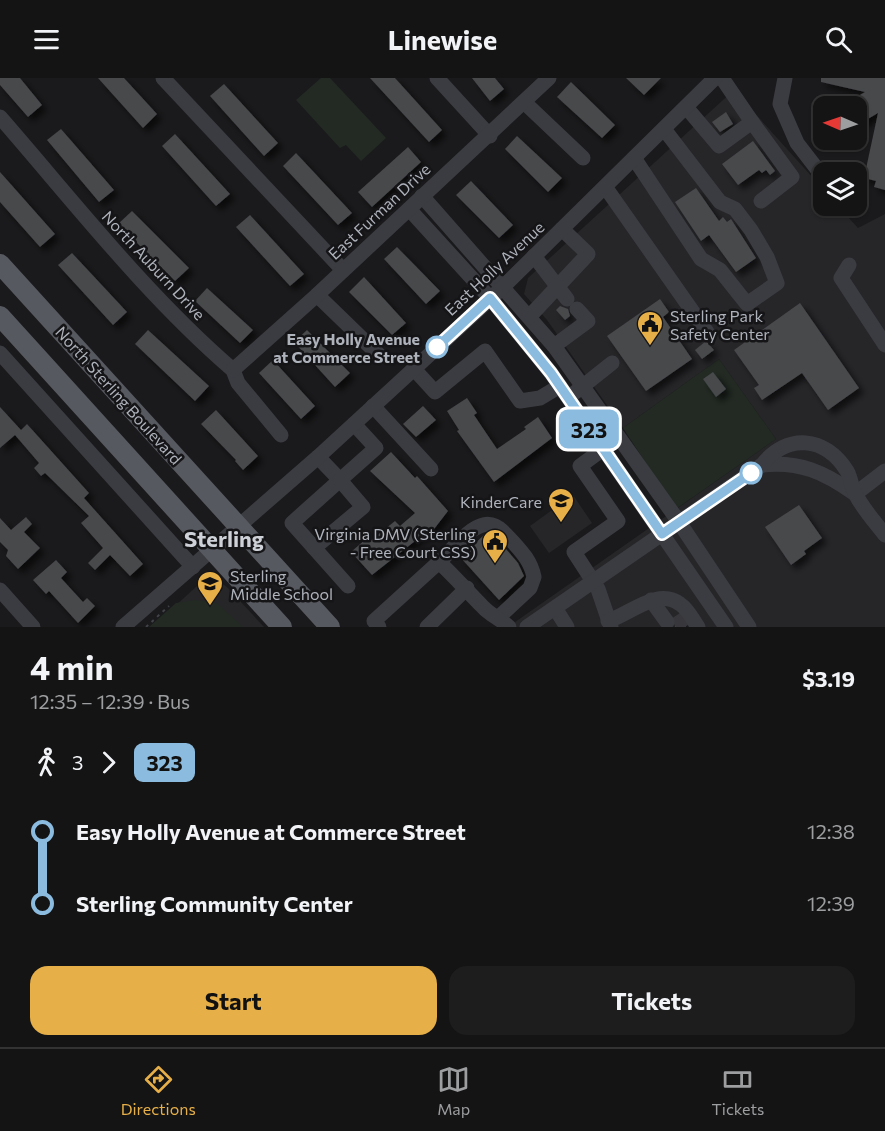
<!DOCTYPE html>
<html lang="en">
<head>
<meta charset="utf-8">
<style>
	body { margin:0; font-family:Commissioner,sans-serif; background:#1d1d1e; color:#f1f3f6; height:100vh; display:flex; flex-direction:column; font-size:22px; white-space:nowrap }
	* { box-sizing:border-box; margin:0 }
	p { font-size:20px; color:#9d9ea0 }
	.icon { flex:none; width:33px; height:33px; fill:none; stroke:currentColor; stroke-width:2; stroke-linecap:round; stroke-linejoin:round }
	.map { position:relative; height:549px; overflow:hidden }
	.drawer { display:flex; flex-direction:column; background:#141415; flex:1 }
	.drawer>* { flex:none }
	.badge { padding:0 12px; border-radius:9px; font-size:21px; line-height:39px }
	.needle { width:39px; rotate:272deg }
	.controls { position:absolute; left:813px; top:18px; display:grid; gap:12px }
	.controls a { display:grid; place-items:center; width:54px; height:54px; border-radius:12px; background:#141415; box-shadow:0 2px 4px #0004,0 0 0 2px #333334; font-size:30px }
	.map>.badge { position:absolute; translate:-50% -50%; box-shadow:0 0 0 3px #fff }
	.legs { display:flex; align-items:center; gap:9px; height:66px; padding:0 30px; font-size:20px }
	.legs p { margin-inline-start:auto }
	.overview { display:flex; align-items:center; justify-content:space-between; height:102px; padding:0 30px }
	h1 { font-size:33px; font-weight:700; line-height:45px }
	.cta { display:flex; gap:12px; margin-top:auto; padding:12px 30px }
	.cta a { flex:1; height:69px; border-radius:18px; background:#e6af48; color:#111; font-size:24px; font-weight:700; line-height:69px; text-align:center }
	.cta a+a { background:#1d1d1e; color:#f1f3f6 }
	ul { padding:0 30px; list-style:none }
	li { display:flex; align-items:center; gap:21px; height:72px; font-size:22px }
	li i { display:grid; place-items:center; width:9px; height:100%; margin:0 8px; background:currentColor }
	li i::after { content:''; width:15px; height:15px; margin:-8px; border:4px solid; border-radius:50%; background:#141415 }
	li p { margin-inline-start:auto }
	li:first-child i { background:linear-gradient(#0000 50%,currentColor 0) }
	li:last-child i { background:linear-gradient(currentColor 50%,#0000 0) }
	header { display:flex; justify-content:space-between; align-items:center; height:78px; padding:0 30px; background:#141415; font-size:27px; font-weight:700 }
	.tabs { display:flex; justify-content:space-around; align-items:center; height:84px; border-top:2px solid #333334; background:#141415; font-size:16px; color:#9d9ea0 }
	.tabs a { display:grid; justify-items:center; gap:3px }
	.tabs .current { color:#e6af48 }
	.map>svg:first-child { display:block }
</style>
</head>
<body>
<header><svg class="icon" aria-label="menu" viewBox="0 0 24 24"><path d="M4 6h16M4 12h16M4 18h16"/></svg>Linewise<svg class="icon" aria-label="search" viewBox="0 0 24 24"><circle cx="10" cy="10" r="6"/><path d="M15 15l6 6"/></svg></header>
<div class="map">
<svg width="885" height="549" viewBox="0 0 885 549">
	<defs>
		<filter id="shadow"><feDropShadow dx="5" dy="5" stdDeviation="3" flood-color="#0009"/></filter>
	</defs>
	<rect width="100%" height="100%" fill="#1a1a1c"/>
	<g fill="#262629">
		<polygon points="734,12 823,111 824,128 838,128 858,150 885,136 885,549 508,549 776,361 719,281 623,350 547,242 524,216 528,200"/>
		<polygon points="573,417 592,445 549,475 530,448"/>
		<polygon points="214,499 228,510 264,549 152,549 197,508"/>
	</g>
	<g fill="#222a23">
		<polygon points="321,0 330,0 386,60 361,83 346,67 340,70 296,22"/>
		<polygon points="719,281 776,361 676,431 623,350"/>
		<polygon points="195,522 217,525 243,549 149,549 176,525"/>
	</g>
	<g fill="#47484c" filter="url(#shadow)">
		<polygon points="0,0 20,0 42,27 28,39 0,7"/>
		<polygon points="98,0 124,0 157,36 143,50"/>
		<polygon points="370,0 395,0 442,52 429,64"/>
		<polygon points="472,0 495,0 504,11 490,23"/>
		<polygon points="626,0 661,0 644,17"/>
		<polygon points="821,0 885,0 885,112 874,109 876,103 864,100 878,35 856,48 856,28 841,28 865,14 821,4"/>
		<polygon points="571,4 615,47 602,60 557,19"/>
		<polygon points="224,6 278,65 264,78 210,18"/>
		<polygon points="726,34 733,46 720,54 712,44"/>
		<polygon points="61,51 114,112 99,124 47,62"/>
		<polygon points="175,56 230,116 216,128 162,68"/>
		<polygon points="517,58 562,100 548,114 505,71"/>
		<polygon points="753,63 775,93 770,97 766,92 762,95 759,92 738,107 722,86"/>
		<polygon points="408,69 421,84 372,129 358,114"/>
		<polygon points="296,75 352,135 338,147 283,88"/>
		<polygon points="0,94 55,156 40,169 0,124"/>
		<polygon points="471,103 513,147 499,160 456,117"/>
		<polygon points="696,110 719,143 723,139 727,144 731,141 756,180 736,194 709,157 701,163 675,124"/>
		<polygon points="132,133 189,190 175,203 118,146"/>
		<polygon points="250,137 304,196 290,208 236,149"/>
		<polygon points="397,169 440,213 426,226 384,181"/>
		<polygon points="72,175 127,234 113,247 58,187"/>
		<polygon points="364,199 406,245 392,257 349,214"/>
		<polygon points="207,210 253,252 240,265 195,223"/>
		<polygon points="660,221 669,234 663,239 692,281 646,313 607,258"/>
		<polygon points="800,225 859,310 828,332 802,295 762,322 754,310 759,307 734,272"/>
		<polygon points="560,228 568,231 570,238 565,242 556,232"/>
		<polygon points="148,252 209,308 195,323 135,266"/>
		<polygon points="307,252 350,295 335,309 294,264"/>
		<polygon points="706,263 714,272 702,281 695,272"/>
		<polygon points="273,282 315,328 301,341 259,295"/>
		<polygon points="713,294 726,311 716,319 703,301"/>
		<polygon points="467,320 477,335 474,337 497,371 526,351 524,349 538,339 552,360 494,404 457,353 459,352 447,333"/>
		<polygon points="423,328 436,342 416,359 403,346"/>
		<polygon points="0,329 21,352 27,346 89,415 84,420 143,486 130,498 110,477 95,492 88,485 103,470 81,445 89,438 45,395 41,398 34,390 39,385 15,357 0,370"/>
		<polygon points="216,332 258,378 243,392 235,383 236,382 201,346"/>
		<polygon points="391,374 415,400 417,398 448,433 431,455 429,452 372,497 351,474 367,460 370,463 395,443 400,448 415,435 370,393"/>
		<polygon points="799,427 822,460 804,473 806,476 791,487 765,449"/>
		<polygon points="26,439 32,446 24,454 40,470 18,491 6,478 8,472 0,464 0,440 11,452"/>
		<polygon points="484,457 492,457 500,464 518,485 524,498 499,522 460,479"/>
		<polygon points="56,482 67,494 61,500 83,524 87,520 95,528 78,545 49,513 46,516 33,502"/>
		<polygon points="677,537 680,540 686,549 675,549"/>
	</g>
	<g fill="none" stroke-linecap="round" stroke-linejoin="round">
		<polyline stroke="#38383c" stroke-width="15" stroke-dasharray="15 8" stroke-linecap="butt" points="677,537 685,549"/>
		<polyline stroke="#414348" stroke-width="2" stroke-dasharray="3 4.5" stroke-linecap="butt" points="146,549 169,528"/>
		<g stroke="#3b3c41" stroke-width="15">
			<polyline points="163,0 342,191"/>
			<polyline points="437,0 490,58"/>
			<polyline points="722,0 752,44"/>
			<polyline points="785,0 780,26 797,65 824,100"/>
			<polyline points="525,25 583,80"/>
			<polyline points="686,29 719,68 752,44 792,99 761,123"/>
			<path d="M0,39c75,86 146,178 233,253l5,13 43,52"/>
			<polyline points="634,80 701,181 720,192 747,226 777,205 767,179 751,152 735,131 720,124 664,51"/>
			<polyline points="606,110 707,254"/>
			<polyline points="422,118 554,268 679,444 749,549"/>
			<polyline points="409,131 490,220 551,295 726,549"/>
			<polyline points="534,178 567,221"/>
			<polyline points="849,187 841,200 885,267"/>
			<polyline points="317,217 381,279"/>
			<polyline points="529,239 588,176 562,151"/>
			<polyline points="554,268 588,243 577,231"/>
			<polyline points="0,275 193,489"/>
			<polyline points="414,291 435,314 485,273 520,323 540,320 560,308"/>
			<polyline points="233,292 317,217 549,0"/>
			<polyline points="573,316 612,285"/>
			<polyline points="373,328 431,391"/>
			<polyline points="603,371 580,388 618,443 574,474 598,511 611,549"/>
			<polyline points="318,379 340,402 292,445 348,508"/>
			<path d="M762,387c38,-4 62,7 93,29"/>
			<polyline points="855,416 885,393"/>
			<polyline points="314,470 363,429 340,402 376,370 354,346"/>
			<path d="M439,484c13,-11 37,-46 56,-36 7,3 13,11 18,16 10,11 18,20 21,35l-4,11 -31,29"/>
			<polyline points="0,512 33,549"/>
			<polyline points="651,522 667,544"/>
			<polyline points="555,530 567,549"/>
			<path d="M608,543c22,-7 50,-34 72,-17 8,5 13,16 18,23"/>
			<polyline points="123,549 318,379 503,209 715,0"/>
			<path d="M379,549l-5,-6 65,-59c16,15 29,30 44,45 7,8 18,12 26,20"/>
			<polyline points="427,549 467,510"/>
			<path d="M527,549l235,-162c25,-32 63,-29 85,6 4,7 4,15 8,22 7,15 20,29 30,42"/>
		</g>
		<g stroke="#575960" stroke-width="20">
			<polyline points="0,186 330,549"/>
			<polyline points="0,238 282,549"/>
		</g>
	</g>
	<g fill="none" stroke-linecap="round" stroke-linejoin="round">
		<defs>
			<polyline id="line-1" points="437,269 490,220 551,295 662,456 751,395"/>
		</defs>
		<use href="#line-1" stroke="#fff" stroke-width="14"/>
		<use href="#line-1" stroke="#8bbcdf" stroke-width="9"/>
	</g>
	<defs>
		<symbol id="civic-pin" viewBox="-11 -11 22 30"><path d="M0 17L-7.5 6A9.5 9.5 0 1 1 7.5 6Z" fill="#e6af48" stroke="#151517"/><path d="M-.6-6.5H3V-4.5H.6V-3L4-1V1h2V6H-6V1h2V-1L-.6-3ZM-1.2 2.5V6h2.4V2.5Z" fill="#111"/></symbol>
		<symbol id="school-pin" viewBox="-11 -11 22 30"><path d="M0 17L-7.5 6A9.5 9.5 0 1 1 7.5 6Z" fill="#e6af48" stroke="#151517"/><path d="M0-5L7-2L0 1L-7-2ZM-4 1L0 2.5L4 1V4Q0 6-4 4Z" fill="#111"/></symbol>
	</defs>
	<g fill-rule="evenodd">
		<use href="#civic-pin" x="635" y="231" width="30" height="40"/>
		<use href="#school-pin" x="546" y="408" width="30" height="40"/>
		<use href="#civic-pin" x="480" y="449" width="30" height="40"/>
		<use href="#school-pin" x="195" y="491" width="30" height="40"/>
	</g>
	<g fill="#fff" stroke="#8bbcdf" stroke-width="3">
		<circle cx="437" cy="269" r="10"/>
		<circle cx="751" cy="395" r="10"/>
	</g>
	<g text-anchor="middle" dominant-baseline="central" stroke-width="5" stroke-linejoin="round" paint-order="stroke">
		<g font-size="16" fill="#aeb2bb" stroke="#151517">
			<text transform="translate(379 133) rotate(-43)">East Furman Drive</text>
			<text transform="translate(154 187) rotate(47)">North Auburn Drive</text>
			<text transform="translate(494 190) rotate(-43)">East Holly Avenue</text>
			<text transform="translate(119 317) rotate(48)">North Sterling Boulevard</text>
		</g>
		<g font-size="16" fill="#aeb2bb" stroke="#151517" text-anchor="start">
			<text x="670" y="237">Sterling Park<tspan x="670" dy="18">Safety Center</tspan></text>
			<text x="542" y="423" text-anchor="end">KinderCare</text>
			<text x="476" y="455" text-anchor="end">Virginia DMV (Sterling<tspan x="476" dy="18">- Free Court CSS)</tspan></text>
			<text x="230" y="497">Sterling<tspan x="230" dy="18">Middle School</tspan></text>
		</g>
		<g font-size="16" font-weight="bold" fill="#aeb2bb" stroke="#151517" text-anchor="end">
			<text x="420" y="260">Easy Holly Avenue<tspan x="420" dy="18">at Commerce Street</tspan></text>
		</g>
		<g font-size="22" font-weight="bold" fill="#ced1d7" stroke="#151517">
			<text x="224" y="460">Sterling</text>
		</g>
	</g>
</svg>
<div class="controls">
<a><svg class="needle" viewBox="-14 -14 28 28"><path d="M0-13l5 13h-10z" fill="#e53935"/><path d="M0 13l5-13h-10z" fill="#9d9ea0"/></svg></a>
<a><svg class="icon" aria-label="layers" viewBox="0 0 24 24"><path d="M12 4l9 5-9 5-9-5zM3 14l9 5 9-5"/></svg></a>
</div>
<b class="badge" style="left:589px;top:351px;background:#8bbcdf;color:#111">323</b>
</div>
<section class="drawer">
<div class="overview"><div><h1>4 min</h1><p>12:35 – 12:39 · Bus</p></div><b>$3.19</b></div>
<div class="legs"><svg class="icon" aria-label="walk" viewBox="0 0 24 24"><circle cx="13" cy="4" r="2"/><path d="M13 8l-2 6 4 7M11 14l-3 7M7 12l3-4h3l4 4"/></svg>3<svg class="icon" aria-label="forward" viewBox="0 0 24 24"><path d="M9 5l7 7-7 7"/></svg><b class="badge" style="background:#8bbcdf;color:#111">323</b></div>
<ul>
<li><i style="color:#8bbcdf"></i><b>Easy Holly Avenue at Commerce Street</b><p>12:38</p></li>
<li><i style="color:#8bbcdf"></i><b>Sterling Community Center</b><p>12:39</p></li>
</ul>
<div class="cta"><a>Start</a><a>Tickets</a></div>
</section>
<nav class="tabs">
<a class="current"><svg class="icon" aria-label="directions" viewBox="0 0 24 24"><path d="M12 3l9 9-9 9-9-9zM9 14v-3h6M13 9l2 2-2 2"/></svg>Directions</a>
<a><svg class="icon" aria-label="map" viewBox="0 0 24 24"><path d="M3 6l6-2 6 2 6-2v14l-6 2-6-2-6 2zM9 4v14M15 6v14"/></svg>Map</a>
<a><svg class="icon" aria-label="tickets" viewBox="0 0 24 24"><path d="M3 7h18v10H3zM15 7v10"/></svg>Tickets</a>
</nav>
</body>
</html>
